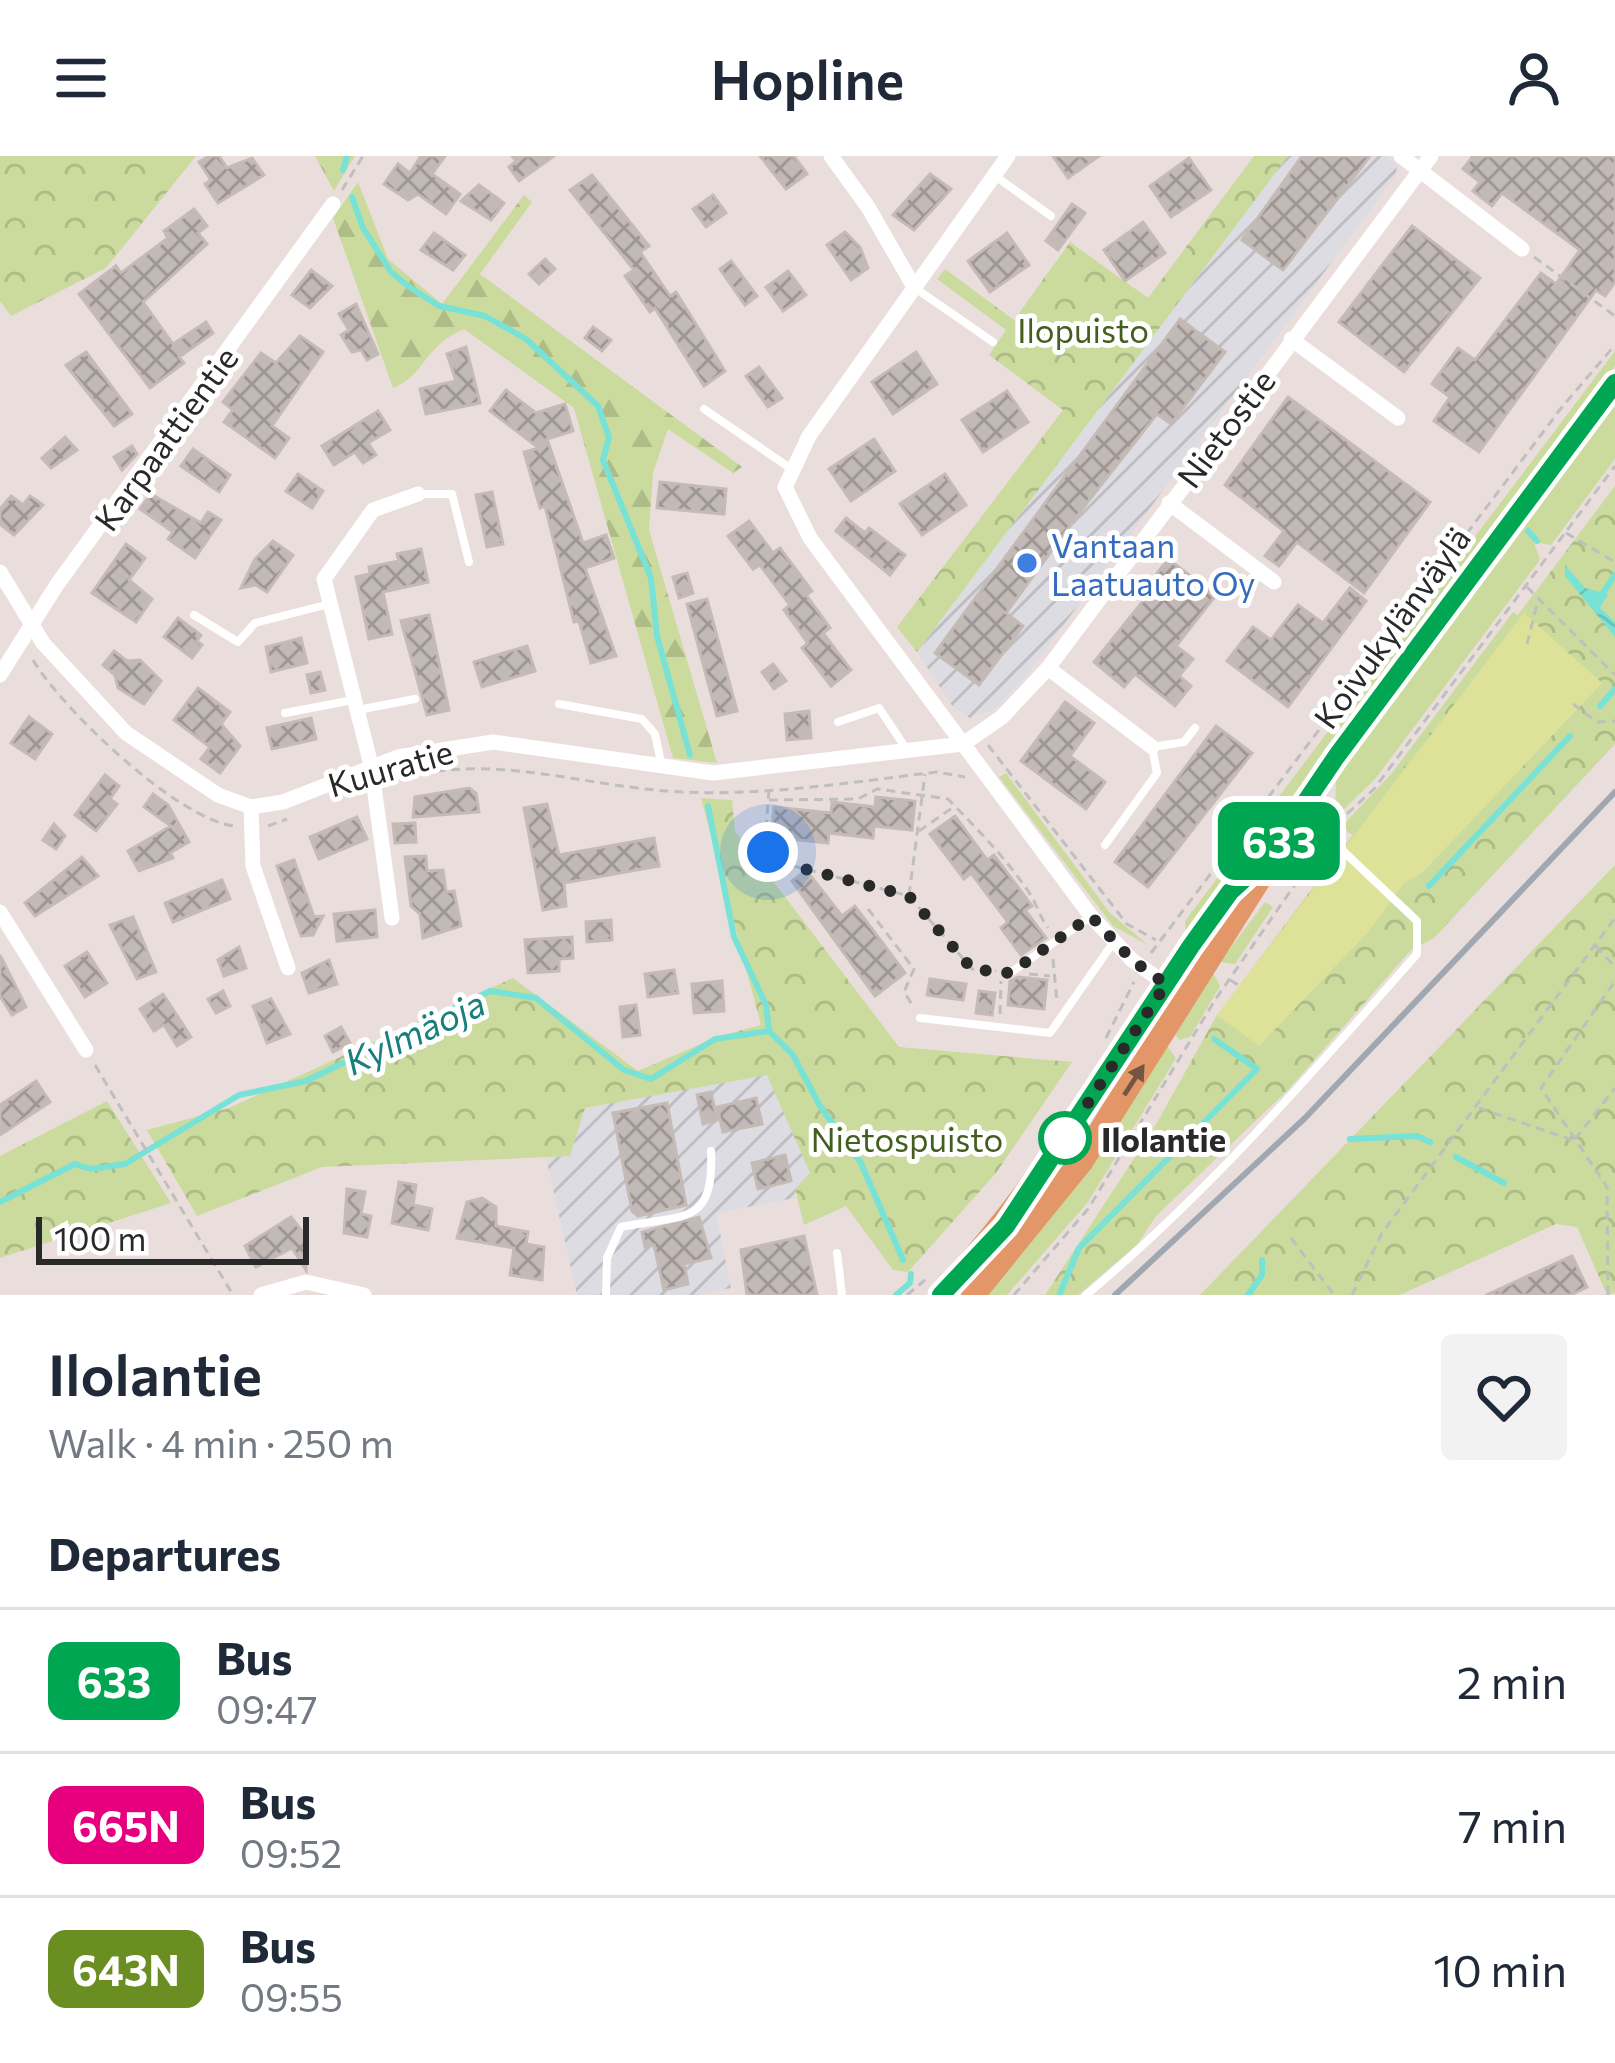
<!DOCTYPE html>
<html lang="en">
<head>
<meta charset="utf-8">
<style>
	body { margin:0; font-family:Commissioner,sans-serif; background:#f2f2f3; color:#1f2937; height:100vh; display:flex; flex-direction:column; font-size:45px; white-space:nowrap }
	* { box-sizing:border-box; margin:0 }
	p { font-size:39px; color:#747a83 }
	.icon { flex:none; width:66px; height:66px; fill:none; stroke:currentColor; stroke-width:2; stroke-linecap:round; stroke-linejoin:round }
	.map { position:relative; height:1139px; overflow:hidden }
	.side { display:flex; flex-direction:column; background:#fff; flex:1 }
	.side>* { flex:none }
	.badge { padding:0 24px; border-radius:18px; font-size:42px; line-height:78px }
	.scale { position:absolute; left:36px; bottom:30px; width:273px; box-sizing:border-box; padding-left:12px; border:6px solid #292929; border-top:0; font-size:33px; line-height:42px; white-space:nowrap; color:#292929; -webkit-text-stroke:9px #fff; paint-order:stroke }
	.you { position:absolute; width:60px; height:60px; margin:-30px; border:9px solid #fff; border-radius:50%; background:#1a73e8; box-shadow:0 0 0 18px #1a73e833 }
	.map>.badge { position:absolute; translate:-50% -50%; box-shadow:0 0 0 6px #fff }
	h2 { padding:0 48px; font-size:45px; line-height:108px }
	.round { display:grid; place-items:center; flex:none; width:126px; height:126px; border-radius:12px; background:#f2f2f3 }
	.summary { display:flex; align-items:center; justify-content:space-between; height:204px; padding:0 48px }
	h1 { font-size:57px; font-weight:600; line-height:90px }
	ul { padding:0; list-style:none }
	li { display:flex; align-items:center; gap:36px; height:144px; padding:0 48px; border-top:3px solid #e0e1e3 }
	li div { flex:1 }
	li b { display:block; font-size:45px }
	li em { font-style:normal }
	li .badge { min-width:132px; font-weight:700; text-align:center }
	header { display:flex; justify-content:space-between; align-items:center; height:156px; padding:0 48px; background:#fff; font-size:54px; font-weight:600 }
	.map>svg:first-child { display:block }
</style>
</head>
<body>
<header><svg class="icon" aria-label="menu" viewBox="0 0 24 24"><path d="M4 6h16M4 12h16M4 18h16"/></svg>Hopline<svg class="icon" aria-label="person" viewBox="0 0 24 24"><circle cx="12" cy="8" r="4"/><path d="M4 21q1-7 8-7t8 7"/></svg></header>
<div class="map">
<svg width="1615" height="1139" viewBox="0 0 1615 1139">
	<defs>
		<pattern id="industrial-furrows" width="10" height="10" patternUnits="userSpaceOnUse" patternTransform="scale(3)"><rect width="10" height="10" fill="#dcdce2"/><path d="M-1 1l2-2M0 10L10 0M9 11l2-2" fill="none" stroke="#bdbdc2"/></pattern>
		<pattern id="forest-firs" width="22" height="20" patternUnits="userSpaceOnUse" patternTransform="scale(3)"><rect width="22" height="20" fill="#cadb9d"/><path d="M5 1l3.5 6h-7zM16 11l3.5 6h-7z" fill="#aebc87"/></pattern>
		<pattern id="park-crowns" width="20" height="18" patternUnits="userSpaceOnUse" patternTransform="scale(3)"><rect width="20" height="18" fill="#cadb9d"/><path d="M2 6a3 3 0 1 1 6 0M12 15a3 3 0 1 1 6 0" fill="none" stroke="#aebc87"/></pattern>
		<pattern id="water-waves" width="16" height="10" patternUnits="userSpaceOnUse" patternTransform="scale(3)"><rect width="16" height="10" fill="#78e2d6"/><path d="M0 5q4-4 8 0t8 0" fill="none" stroke="#68c2b8"/></pattern>
		<pattern id="building-cross-hatch" width="8" height="8" patternUnits="userSpaceOnUse" patternTransform="scale(3)"><rect width="8" height="8" fill="#c2bab7"/><path d="M0 0l8 8M0 8l8-8" fill="none" stroke="#9e9795"/></pattern>
	</defs>
	<rect width="100%" height="100%" fill="#eadedc"/>
	<g fill="url(#industrial-furrows)">
		<polygon points="1288,0 1386,0 1397,8 1396,19 1023,524 994,553 970,562 953,551 917,496"/>
		<polygon points="767,918 810,1017 795,1033 795,1042 716,1057 731,1132 702,1139 577,1139 546,1001 570,1000 584,952"/>
	</g>
	<g fill="#cadb9d">
		<polygon points="1615,195 1615,210 1186,782 1185,765"/>
		<polygon points="1615,244 1615,303 1551,389 1534,386 1540,404 1375,623 1335,662 1336,620"/>
		<polygon points="1513,456 1528,466 1365,678 1350,678 1342,670 1392,617"/>
		<polygon points="1006,617 1110,757 1148,789 1113,770 999,621"/>
		<polygon points="1265,746 1273,751 1235,808 1220,806"/>
		<polygon points="1213,817 1220,830 1190,881 1180,884 1175,879"/>
		<polygon points="1167,890 1176,902 1088,1046 1007,1139 983,1139"/>
	</g>
	<path fill="url(#forest-firs)" d="M358,26l30,77 54,45 82,-109 8,7 -52,72 262,193 -9,6 -65,-44 -15,44 -4,57 68,233 -44,-5 -99,-350 -110,-79c-39,16 -40,47 -71,59l-60,-170z"/>
	<g fill="url(#park-crowns)">
		<polygon points="0,0 196,0 106,112 11,160 0,145"/>
		<polygon points="315,0 355,0 334,35"/>
		<polygon points="1254,0 1288,0 917,496 897,471 1063,254 989,199 1006,174 937,123 945,113 1014,164 1070,86 1148,142"/>
		<polygon points="1615,330 1615,588 1434,782 1411,794 1288,934 1156,1060 1137,1089 1078,1139 1045,1139 1154,972 1217,859"/>
		<polygon points="701,642 732,644 735,675 899,891 1072,906 996,1017 908,1116 893,1114 846,1050 804,1069 795,1033 810,1017 767,919 585,952 570,1000 322,1011 197,1060 147,974 229,952 513,822 638,915 717,881 761,869"/>
		<polygon points="1615,709 1615,1137 1607,1139 1577,1071 1556,1068 1400,1139 1200,1139"/>
		<polygon points="107,945 171,1047 0,1102 0,1000"/>
	</g>
	<polygon fill="#dee299" points="1524,457 1602,527 1421,718 1404,727 1370,774 1259,890 1217,859"/>
	<polygon fill="url(#water-waves)" points="1565,409 1585,432 1608,438 1600,452 1615,466 1615,481 1565,420"/>
	<g fill="none" stroke-linecap="round" stroke-linejoin="round">
		<g stroke="#78e2d6" stroke-width="6">
			<polyline points="343,14 347,0"/>
			<polyline points="352,41 363,72 391,116 409,131 439,150 485,160 526,183 598,250 609,281 603,304 651,422 657,480 690,599"/>
			<polyline points="1528,375 1537,385"/>
			<polyline points="1600,441 1615,419"/>
			<polyline points="1600,550 1615,533"/>
			<polyline points="708,650 734,781 766,849 769,875"/>
			<polyline points="1429,730 1570,580"/>
			<polyline points="1350,983 1417,980 1430,986"/>
			<polyline points="1456,1001 1504,1027"/>
			<polyline points="0,1046 75,1008 91,1013 125,1008 239,939 306,925 490,835 536,842 624,914 651,923 715,883 769,875 793,899 820,950 861,1007 903,1104"/>
			<polyline points="1060,1137 1079,1092 1257,913 1214,883"/>
			<polyline points="896,1139 910,1127 911,1118"/>
			<polyline points="1248,1139 1262,1119 1262,1104"/>
		</g>
	</g>
	<g fill="url(#building-cross-hatch)" stroke="#c5bab6" stroke-width="3">
		<polygon points="209,0 219,0 227,12 252,2 264,19 218,47 205,28 211,24 199,6"/>
		<polygon points="421,0 445,0 432,18 460,38 446,58 418,38 408,44 384,28 398,8 410,17"/>
		<polygon points="512,0 554,0 519,25 509,11 516,5"/>
		<polygon points="760,0 794,0 807,18 786,33"/>
		<polygon points="1053,0 1099,0 1068,22"/>
		<polygon points="1302,0 1370,0 1283,114 1242,84"/>
		<polygon points="1473,0 1615,0 1615,126 1605,140 1596,134 1479,296 1434,265 1450,241 1432,228 1458,192 1475,204 1541,117 1556,128 1580,94 1502,37 1492,50 1473,35 1480,26 1463,13"/>
		<polygon points="1189,2 1211,34 1171,61 1150,30"/>
		<polygon points="930,18 951,33 914,74 893,59"/>
		<polygon points="592,19 649,90 640,96 670,140 676,136 725,215 704,230 655,152 650,156 625,120 634,114 570,34"/>
		<polygon points="479,29 504,47 491,64 461,45"/>
		<polygon points="713,39 726,57 706,71 693,53"/>
		<polygon points="1072,48 1085,57 1058,94 1046,85"/>
		<polygon points="194,53 207,70 198,77 207,88 143,146 173,188 206,166 213,177 179,201 184,207 150,232 79,138 116,110 121,117 168,82 164,75"/>
		<polygon points="1143,66 1165,97 1125,125 1104,94"/>
		<polygon points="1412,70 1480,122 1404,216 1339,166"/>
		<polygon points="845,76 860,91 868,112 851,124 827,89"/>
		<polygon points="434,77 465,99 453,114 421,94"/>
		<polygon points="1007,77 1029,109 990,136 968,105"/>
		<polygon points="545,103 555,113 539,128 529,118"/>
		<polygon points="731,105 757,140 745,149 720,113"/>
		<polygon points="311,114 332,130 310,152 292,139"/>
		<polygon points="788,115 806,139 783,155 766,131"/>
		<polygon points="356,148 378,198 367,204 361,194 352,196 341,179 349,174 339,158"/>
		<polygon points="1180,163 1225,196 1171,268 1157,258 1083,352 1006,457 1023,470 979,529 935,497"/>
		<polygon points="593,171 611,184 602,195 585,182"/>
		<polygon points="300,180 323,196 272,270 289,282 275,302 224,266 233,254 223,246 261,197 276,207"/>
		<polygon points="466,191 480,247 426,258 420,233 456,225 447,198"/>
		<polygon points="86,196 132,258 114,270 66,209"/>
		<polygon points="916,196 937,228 893,258 872,226"/>
		<polygon points="759,211 782,242 768,251 746,220"/>
		<polygon points="506,234 536,257 565,248 573,275 547,283 583,387 606,379 614,402 585,412 616,500 591,507 579,465 574,466 545,350 540,352 524,296 539,292 490,255"/>
		<polygon points="1007,235 1028,266 983,296 962,264"/>
		<polygon points="1288,241 1430,346 1364,437 1297,386 1279,410 1265,400 1284,375 1225,329"/>
		<polygon points="378,255 390,274 368,287 376,299 363,307 355,296 334,309 322,290"/>
		<polygon points="65,281 77,294 51,312 42,302"/>
		<polygon points="874,283 895,315 851,345 829,313"/>
		<polygon points="132,290 137,298 122,314 114,301"/>
		<polygon points="193,293 230,319 219,336 181,310"/>
		<polygon points="298,318 323,335 312,352 286,335"/>
		<polygon points="945,318 966,349 922,379 900,348"/>
		<polygon points="660,326 726,333 724,358 657,352"/>
		<polygon points="492,336 503,388 487,391 476,339"/>
		<polygon points="151,338 201,367 208,356 221,364 195,402 168,383 173,376 140,353"/>
		<polygon points="11,340 23,349 30,340 43,349 14,379 0,368 0,353"/>
		<polygon points="846,362 865,377 869,372 905,399 890,419 836,375"/>
		<polygon points="749,365 773,397 780,392 812,435 806,439 830,472 823,477 851,514 831,530 802,492 808,487 784,454 790,449 760,409 753,413 728,380"/>
		<polygon points="273,385 293,399 267,436 256,429 241,432 255,403"/>
		<polygon points="126,388 145,402 129,424 152,443 136,466 92,437"/>
		<polygon points="421,393 428,426 383,436 392,478 369,483 356,421 370,418 369,411 399,405 397,398"/>
		<polygon points="1168,403 1216,439 1176,490 1193,503 1179,520 1191,530 1175,550 1135,518 1124,531 1094,506 1143,445 1138,442"/>
		<polygon points="687,417 693,437 679,442 673,421"/>
		<polygon points="1350,432 1366,445 1288,551 1227,505 1253,471 1271,484 1298,449 1323,467"/>
		<polygon points="707,443 737,555 717,560 687,448"/>
		<polygon points="429,459 449,554 427,559 401,465"/>
		<polygon points="178,462 201,479 197,485 202,489 192,502 164,481"/>
		<polygon points="301,482 307,507 271,516 266,491"/>
		<polygon points="527,490 535,515 482,531 474,506"/>
		<polygon points="114,495 127,505 140,504 161,525 144,548 118,532 115,519 103,509"/>
		<polygon points="773,508 786,525 774,533 762,516"/>
		<polygon points="320,516 325,534 311,537 307,519"/>
		<polygon points="198,532 230,556 221,568 240,590 220,617 201,603 210,591 174,564"/>
		<polygon points="1065,546 1094,567 1070,600 1105,626 1086,653 1021,605"/>
		<polygon points="809,555 811,582 787,584 785,558"/>
		<polygon points="29,561 52,578 35,603 11,587"/>
		<polygon points="311,562 316,583 272,593 267,572"/>
		<polygon points="1216,570 1252,597 1148,731 1115,706"/>
		<polygon points="105,619 119,630 110,643 117,648 96,675 75,659"/>
		<polygon points="469,632 476,637 479,656 413,661 415,641"/>
		<polygon points="153,638 168,649 189,686 170,697 173,702 139,715 128,695 171,670 144,651"/>
		<polygon points="876,641 915,645 912,674 874,670 873,682 829,677 828,687 771,681 774,651 831,657 832,646 875,651"/>
		<polygon points="547,648 559,699 654,682 659,710 564,727 566,750 543,754 524,652"/>
		<polygon points="955,660 987,704 994,699 1032,750 1025,754 1046,782 1021,799 1001,772 1008,766 971,717 964,723 930,678"/>
		<polygon points="357,661 367,683 319,703 310,681"/>
		<polygon points="415,667 416,686 395,687 393,668"/>
		<polygon points="54,668 65,680 56,693 43,684"/>
		<polygon points="426,700 427,715 443,714 446,736 454,735 461,770 423,782 420,758 411,750 405,701"/>
		<polygon points="82,701 98,720 35,760 25,747"/>
		<polygon points="294,704 314,761 323,760 313,779 301,780 277,710"/>
		<polygon points="806,714 842,760 855,750 905,817 875,840 792,725"/>
		<polygon points="222,724 230,743 173,766 165,747"/>
		<polygon points="375,754 377,781 337,785 334,758"/>
		<polygon points="133,761 156,816 137,823 110,769"/>
		<polygon points="611,764 612,784 587,786 586,766"/>
		<polygon points="572,781 573,802 559,803 559,815 528,817 525,784"/>
		<polygon points="239,791 246,812 224,820 218,804"/>
		<polygon points="87,796 107,827 85,841 65,810"/>
		<polygon points="0,799 26,851 12,859 0,840"/>
		<polygon points="329,804 337,828 309,837 302,817"/>
		<polygon points="674,814 678,837 648,841 645,818"/>
		<polygon points="1018,821 1047,824 1044,853 1008,849 1010,825"/>
		<polygon points="930,823 966,828 963,844 927,839"/>
		<polygon points="722,825 724,855 694,857 692,828"/>
		<polygon points="223,835 230,850 216,857 208,843"/>
		<polygon points="979,835 995,837 992,859 976,857"/>
		<polygon points="163,838 191,881 177,890 164,869 154,875 140,853"/>
		<polygon points="271,843 290,878 267,887 253,850"/>
		<polygon points="636,849 640,879 623,881 620,851"/>
		<polygon points="341,871 350,887 333,896 325,880"/>
		<polygon points="36,925 50,946 0,979 0,949"/>
		<polygon points="711,936 717,964 703,968 697,939"/>
		<polygon points="756,942 762,968 723,976 717,951"/>
		<polygon points="667,947 686,1049 638,1060 632,1055 613,957"/>
		<polygon points="785,999 791,1025 758,1033 752,1007"/>
		<polygon points="399,1026 416,1029 413,1049 432,1053 428,1074 392,1067"/>
		<polygon points="347,1033 365,1036 361,1058 371,1060 367,1081 344,1077"/>
		<polygon points="482,1042 496,1051 496,1070 528,1076 526,1088 544,1091 542,1124 510,1119 514,1092 457,1082 467,1046"/>
		<polygon points="291,1061 306,1080 306,1114 292,1092 256,1111 245,1090"/>
		<polygon points="699,1061 711,1102 684,1108 688,1128 664,1134 654,1089 645,1091 642,1076"/>
		<polygon points="804,1080 817,1139 747,1139 741,1094"/>
		<polygon points="1572,1100 1587,1131 1571,1139 1486,1139"/>
	</g>
	<g fill="none" stroke-linecap="round" stroke-linejoin="round">
		<g stroke="#bfbfbf" stroke-width="3" stroke-dasharray="9 6" stroke-linecap="butt">
			<polyline points="342,34 363,0"/>
			<polyline points="1534,101 1615,160"/>
			<polyline points="1566,377 1615,406"/>
			<polyline points="1527,431 1615,519"/>
			<polyline points="1527,488 1538,444"/>
			<path d="M33,504c29,49 144,159 201,166"/>
			<polyline points="1573,548 1597,566 1615,565"/>
			<polyline points="988,589 1127,768 1156,784"/>
			<path d="M392,624c105,-29 187,7 290,12 83,4 172,-10 255,-20l28,5"/>
			<polyline points="769,634 765,686 782,707 909,740 972,813 996,815"/>
			<path d="M769,644l89,-1 19,-10 71,10c30,31 59,60 82,95 7,11 10,23 18,34"/>
			<polyline points="1336,668 1374,633 1615,310"/>
			<polyline points="268,670 287,663"/>
			<polyline points="919,675 955,650"/>
			<polyline points="909,739 925,618"/>
			<polyline points="868,753 914,813 904,836 913,850"/>
			<polyline points="1596,790 1615,811"/>
			<polyline points="1151,797 1562,251 1615,189"/>
			<polyline points="1053,803 1057,846"/>
			<polyline points="1029,818 1050,820"/>
			<polyline points="1230,824 1240,830"/>
			<polyline points="1000,858 1001,825"/>
			<polyline points="1106,882 1134,826"/>
			<polyline points="95,909 233,1139"/>
			<polyline points="1479,952 1572,984"/>
			<polyline points="1575,983 1615,932"/>
			<polyline points="1291,1082 1334,1139"/>
			<polyline points="907,1139 925,1124"/>
			<polyline points="1014,1139 1088,1053 1215,844 1321,691"/>
			<polyline points="1352,1139 1382,1077 1615,762"/>
			<polyline points="1608,1139 1607,1031 1541,932 1615,825"/>
		</g>
		<g stroke="#fff" stroke-width="8">
			<polyline points="995,20 1051,60"/>
			<polyline points="915,132 993,186"/>
			<polyline points="704,253 790,312"/>
			<polyline points="419,338 452,338 469,406"/>
			<polyline points="194,459 238,486 255,467 329,448"/>
			<polyline points="559,548 642,563 655,578 662,611"/>
			<polyline points="358,554 415,543"/>
			<polyline points="285,557 353,544"/>
			<polyline points="838,566 879,552 907,594"/>
			<polyline points="1105,689 1157,617 1152,591 1184,586 1195,572"/>
			<polyline points="1010,817 1090,761"/>
			<polyline points="920,862 1050,877 1113,787"/>
			<polyline points="837,1097 842,1139"/>
			<path d="M606,1139l1,-37 14,-31c63,-13 93,0 90,-76"/>
			<path d="M1086,1139c121,-101 227,-223 331,-341v-33l-112,-106"/>
		</g>
		<g stroke="#fff" stroke-width="15">
			<polyline points="831,0 868,51 914,131"/>
			<polyline points="1008,0 809,280 785,331 810,382 1091,760 1132,804 1170,831"/>
			<polyline points="1401,0 1522,93"/>
			<polyline points="1291,183 1398,262"/>
			<polyline points="1169,347 1274,426"/>
			<polyline points="0,416 43,487 126,577 218,639 251,651 283,646 398,601 493,586 713,617 963,588 1002,561 1048,512 1431,0"/>
			<polyline points="1048,512 1152,591"/>
			<polyline points="0,519 56,430 333,48"/>
			<polyline points="251,651 253,710 288,812"/>
			<polyline points="0,756 86,894"/>
			<polyline points="392,762 371,609 324,423 373,354 418,338"/>
			<polyline points="261,1139 306,1126 364,1139"/>
		</g>
		<g stroke="#e39768" stroke-width="24">
			<path d="M941,1139c76,-82 136,-173 198,-266 38,-57 69,-115 119,-163"/>
			<polyline points="973,1139 1081,1006 1336,601 1615,227"/>
		</g>
		<polyline stroke="#9fa8b1" stroke-width="6" points="1115,1139 1305,962 1615,636"/>
	</g>
	<defs><path id="oneway-solid" d="M-6-.8H1V-3.2L6.5 0L1 3.2V.8H-6Z" transform="scale(3)"/></defs>
	<use fill="#735542" href="#oneway-solid" transform="translate(1134 924) rotate(-57)"/>
	<g fill="none" stroke-linecap="round" stroke-linejoin="round">
		<defs>
			<polyline id="line" points="941,1139 1006,1070 1191,790 1230,736 1269,700 1336,601 1615,227"/>
		</defs>
		<use href="#line" stroke="#fff" stroke-width="27"/>
		<use href="#line" stroke="#00a651" stroke-width="18"/>
		<polyline stroke="#292929" stroke-width="12" stroke-dasharray="0 21.6" points="768,696 782,707 909,740 972,813 1010,817 1091,760 1132,804 1166,828 1065,982"/>
	</g>
	<circle fill="#3f7fe0" stroke="#fff" stroke-width="4.5" cx="1027" cy="407" r="12"/>
	<circle fill="#fff" stroke="#00a651" stroke-width="6" cx="1065" cy="982" r="24"/>
	<g text-anchor="middle" dominant-baseline="central" stroke-width="10" stroke-linejoin="round" paint-order="stroke">
		<g font-size="33" fill="#445e20" stroke="#fff">
			<text x="1083" y="173">Ilopuisto</text>
			<text x="907" y="982">Nietospuisto</text>
		</g>
		<g font-size="33" fill="#292929" stroke="#fff">
			<text transform="translate(1225 272) rotate(-53)">Nietostie</text>
			<text transform="translate(165 282) rotate(-54)">Karpaattientie</text>
			<text transform="translate(1391 471) rotate(-54)">Koivukylänväylä</text>
			<text transform="translate(390 611) rotate(-16)">Kuuratie</text>
		</g>
		<g font-size="33" fill="#366cbe" stroke="#fff" text-anchor="start">
			<text x="1051" y="388">Vantaan<tspan x="1051" dy="38">Laatuauto Oy</tspan></text>
		</g>
		<g font-size="33" font-weight="bold" fill="#292929" stroke="#fff" text-anchor="start">
			<text x="1101" y="982">Ilolantie</text>
		</g>
		<g font-size="36" font-style="italic" fill="#197f7c" stroke="#fff">
			<text transform="translate(414 875) rotate(-25)">Kylmäoja</text>
		</g>
	</g>
</svg>
<div class="scale">100 m</div>
<div class="you" style="left:768px;top:696px"></div>
<b class="badge" style="left:1279px;top:685px;background:#00a651;color:#fff">633</b>
</div>
<section class="side">
<div class="summary"><div><h1>Ilolantie</h1><p>Walk · 4 min · 250 m</p></div><a class="round"><svg class="icon" aria-label="heart" viewBox="0 0 24 24"><path d="M12 20l-8-8c-3-5 5-10 8-4 3-6 11-1 8 4z"/></svg></a></div>
<h2>Departures</h2>
<ul>
<li><span class="badge" style="background:#00a651;color:#fff">633</span><div><b>Bus</b><p>09:47</p></div><em>2 min</em></li>
<li><span class="badge" style="background:#e6007e;color:#fff">665N</span><div><b>Bus</b><p>09:52</p></div><em>7 min</em></li>
<li><span class="badge" style="background:#6b8e23;color:#fff">643N</span><div><b>Bus</b><p>09:55</p></div><em>10 min</em></li>
</ul>
</section>
</body>
</html>
